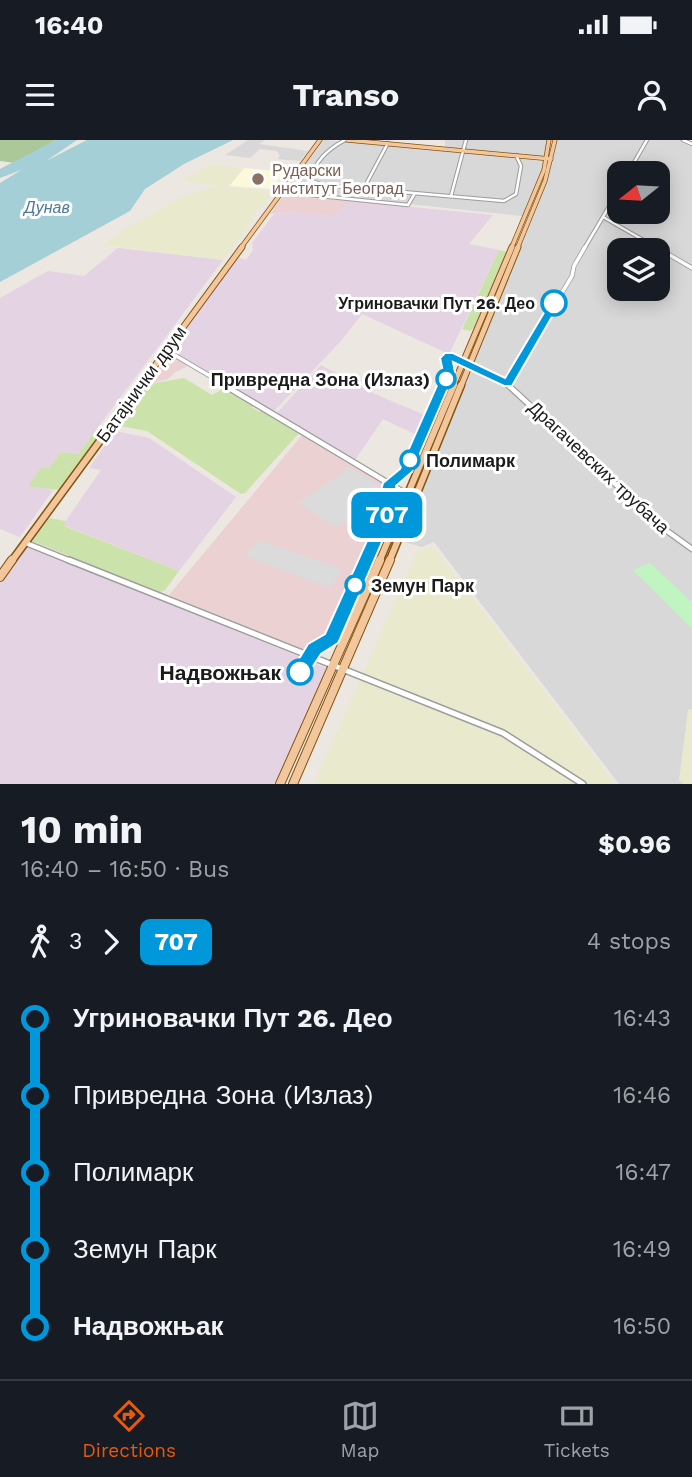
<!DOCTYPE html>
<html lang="en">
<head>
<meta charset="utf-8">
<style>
	body { margin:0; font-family:"Work Sans",sans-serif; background:#20242c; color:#f1f3f6; height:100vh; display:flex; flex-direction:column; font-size:26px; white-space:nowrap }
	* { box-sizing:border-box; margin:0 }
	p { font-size:23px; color:#9ea1a6 }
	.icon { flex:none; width:38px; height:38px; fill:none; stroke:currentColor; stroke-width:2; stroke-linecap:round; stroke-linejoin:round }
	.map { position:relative; height:644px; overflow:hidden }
	.details { display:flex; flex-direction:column; background:#171b24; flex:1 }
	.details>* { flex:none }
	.badge { padding:0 14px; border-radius:10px; font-size:24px; line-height:46px }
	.needle { width:46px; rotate:252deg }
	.fabs { position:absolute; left:607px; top:21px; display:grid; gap:14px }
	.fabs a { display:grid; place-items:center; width:63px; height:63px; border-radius:14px; background:#171b24; box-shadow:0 4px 18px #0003; font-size:35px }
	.map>.badge { position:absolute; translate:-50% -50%; box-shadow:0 0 0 4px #fff }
	.legs { display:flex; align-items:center; gap:10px; height:77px; padding:0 21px; font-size:23px }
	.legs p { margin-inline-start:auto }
	.overview { display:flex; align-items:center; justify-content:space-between; height:119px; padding:0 21px }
	h1 { font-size:38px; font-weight:700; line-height:52px }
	ul { padding:0 21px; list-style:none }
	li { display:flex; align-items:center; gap:24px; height:77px; font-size:26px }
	li i { display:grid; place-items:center; width:10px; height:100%; margin:0 9px; background:currentColor }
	li i::after { content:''; width:18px; height:18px; margin:-9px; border:5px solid; border-radius:50%; background:#171b24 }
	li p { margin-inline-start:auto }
	li:first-child i { background:linear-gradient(#0000 50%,currentColor 0) }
	li:last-child i { background:linear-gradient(currentColor 50%,#0000 0) }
	.status { display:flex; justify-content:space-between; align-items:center; height:49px; padding:0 35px; background:#171b24; direction:ltr }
	.status svg { height:19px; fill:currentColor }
	header { display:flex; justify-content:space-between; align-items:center; height:91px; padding:0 21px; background:#171b24; font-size:32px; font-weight:700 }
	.menu { display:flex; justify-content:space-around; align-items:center; height:98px; border-top:2px solid #363941; background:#171b24; font-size:19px; color:#9ea1a6 }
	.menu a { display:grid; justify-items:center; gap:4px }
	.menu .on { color:#ea580c }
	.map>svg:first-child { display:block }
</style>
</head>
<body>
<div class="status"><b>16:40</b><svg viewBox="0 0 49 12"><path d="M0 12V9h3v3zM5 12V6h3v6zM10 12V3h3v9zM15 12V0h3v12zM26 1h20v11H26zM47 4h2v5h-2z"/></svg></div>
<header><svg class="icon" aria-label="menu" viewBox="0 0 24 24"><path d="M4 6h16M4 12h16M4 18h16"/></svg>Transo<svg class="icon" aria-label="person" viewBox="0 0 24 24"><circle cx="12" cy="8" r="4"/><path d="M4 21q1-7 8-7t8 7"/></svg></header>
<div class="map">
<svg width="692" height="644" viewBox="0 0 692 644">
	<rect width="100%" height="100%" fill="#ece7e1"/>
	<g fill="#d9d8d8" fill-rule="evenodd">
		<polygon points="248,0 265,0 259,4 308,11 300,21 277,19 280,16 277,11 260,9 250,18 225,15"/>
		<polygon points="324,0 484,13 545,22 522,76 286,51"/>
		<polygon points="445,0 547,0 545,15 541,16 445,7"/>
		<path d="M556,0h126l10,5v639h-73l-185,-242 -12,5 -22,-6 149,-366zM620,33h38v39h-38zM620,110h38v39h-38z"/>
	</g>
	<g fill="#ecd1d2">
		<polygon points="289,56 351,61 333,77 296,72 270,74 282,57"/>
		<polygon points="169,213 190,225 174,233 168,239 144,245"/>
		<polygon points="303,294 383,342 390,360 330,496 305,510 169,455"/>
	</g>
	<g fill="#e4d3e2">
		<polygon points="351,61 493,75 469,104 499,110 449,214 362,174 340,202 274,271 170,210 237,117 246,120 253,110 252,103 274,74 296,72 333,77"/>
		<polygon points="118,108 223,120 78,314 61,312 49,328 28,345 53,350 20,397 0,389 0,158 48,131 84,136"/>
		<polygon points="321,225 375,254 427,276 419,296 383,279 355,320 277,273"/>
		<polygon points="115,291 149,298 236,357 179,431 63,385 101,330 89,328"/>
		<polygon points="26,407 56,415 330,530 276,644 0,644 0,442"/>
	</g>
	<polygon fill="#fcf9da" points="244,28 286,32 271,49 229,46"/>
	<g fill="#e9e9cd">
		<polygon points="211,25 244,28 229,46 201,44 184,40"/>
		<polygon points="218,46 274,52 251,78 254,79 223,120 103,105 128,87 181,58 200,50"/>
		<polygon points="430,408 435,409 615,644 314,644 417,412"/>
		<polygon points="692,569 692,644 683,644 679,640 688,570"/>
	</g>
	<g fill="#cbe2aa">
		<polygon points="499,110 507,112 474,188 470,191 462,189"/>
		<polygon points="184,238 212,255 226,247 252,263 252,267 259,272 263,269 300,292 245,353 241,354 147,291 114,285 144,245"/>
		<polygon points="99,286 103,286 103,292 59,350 28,346 41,328 49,328 61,312 78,314"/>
		<polygon points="49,378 66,381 64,386 179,431 165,450 160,452 32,401"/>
	</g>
	<polygon fill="#abc899" points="0,0 56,0 15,23 0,21"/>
	<polygon fill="#c0f4c0" points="650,423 692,462 692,489 633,430"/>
	<g fill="#dbdbdb">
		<polygon points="350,327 383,348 385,354 340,386 333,386 299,363"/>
		<polygon points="259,400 284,409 342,429 330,448 245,416"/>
	</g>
	<polygon fill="#a4cfd6" points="56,0 77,0 46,21 87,0 233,0 184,24 145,49 130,71 0,142 0,43 21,30 0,38 0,29"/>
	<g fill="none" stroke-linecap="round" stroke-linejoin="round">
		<defs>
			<g id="minor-far3">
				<path d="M345,0c-15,8 -33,22 -33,41l11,4 181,16 12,-7 5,-28 -5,-11"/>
				<polyline points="683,0 692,4"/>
				<polyline points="628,33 647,0"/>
				<polyline points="364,48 388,3"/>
				<polyline points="281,52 408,65 415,53"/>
				<polyline points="451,56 466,0"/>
				<polyline points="603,77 659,109"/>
				<polyline points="584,109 620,48"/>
			</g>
			<g id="minor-far2">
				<polyline points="656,107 692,128"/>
				<polyline points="166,210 227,246"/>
				<polyline points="463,222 511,246"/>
				<polyline points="508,243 572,136 574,126 585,107"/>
			</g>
			<g id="minor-far1">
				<polyline points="224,245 415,359"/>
				<polyline points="508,245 663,388 692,409"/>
				<polyline points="26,403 73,422"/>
			</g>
			<polyline id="minor" points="69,420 503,593 583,644"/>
			<g id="major-far3">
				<polyline points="347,0 551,19"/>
				<polyline points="240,109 320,0"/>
				<polyline points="511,109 544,30 549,0"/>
				<polyline points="517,109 545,41 555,0"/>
			</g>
			<g id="major-far2">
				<polyline points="140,246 242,107"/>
				<polyline points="453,246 512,107"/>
				<polyline points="461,246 518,107"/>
			</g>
			<g id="major-far1">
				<polyline points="11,422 141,245"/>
				<polyline points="379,422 454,245"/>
				<polyline points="389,422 461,245"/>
			</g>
			<g id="major">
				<polyline points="0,437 12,420"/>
				<polyline points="280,644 380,420"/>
				<polyline points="293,644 390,420"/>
			</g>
		</defs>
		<use href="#minor-far3" stroke="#9c9c9c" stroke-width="4.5"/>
		<use href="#minor-far2" stroke="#9c9c9c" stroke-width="5"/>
		<use href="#minor-far1" stroke="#9c9c9c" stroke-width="7"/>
		<use href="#minor" stroke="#9c9c9c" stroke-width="8"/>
		<use href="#major-far3" stroke="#85530c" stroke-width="5"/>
		<use href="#major-far2" stroke="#85530c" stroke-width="7"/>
		<use href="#major-far1" stroke="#85530c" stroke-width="9"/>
		<use href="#major" stroke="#85530c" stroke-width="10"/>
		<use href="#minor-far3" stroke="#fff" stroke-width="2.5"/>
		<use href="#minor-far2" stroke="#fff" stroke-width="3.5"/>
		<use href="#minor-far1" stroke="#fff" stroke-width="4.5"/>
		<use href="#minor" stroke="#fff" stroke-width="5"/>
		<use href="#major-far3" stroke="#f3c79e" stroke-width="3.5"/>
		<use href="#major-far2" stroke="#f3c79e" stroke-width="5"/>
		<use href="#major-far1" stroke="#f3c79e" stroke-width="6"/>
		<use href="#major" stroke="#f3c79e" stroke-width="8"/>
	</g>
	<polygon fill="#0098da" stroke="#fff" stroke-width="2" points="551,161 560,163 512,246 504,246 453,222 455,232 412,332 396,346 399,363 340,499 338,503 321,514 306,537 300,539 294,537 291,532 308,504 325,494 384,363 381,350 383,343 400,329 443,232 440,218 445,213 453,213 505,238"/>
	<circle fill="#8d6e63" stroke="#fff" stroke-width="2.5" cx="258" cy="39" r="7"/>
	<g fill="#fff" stroke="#0098da" stroke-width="3.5">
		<circle cx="554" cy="163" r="12"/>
		<circle cx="446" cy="239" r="9"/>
		<circle cx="410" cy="320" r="9"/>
		<circle cx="355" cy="445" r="9"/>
		<circle cx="300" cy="532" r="12"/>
	</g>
	<g text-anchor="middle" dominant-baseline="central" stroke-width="6" stroke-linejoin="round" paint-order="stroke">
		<g font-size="16" fill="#785e54" stroke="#fff" text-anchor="start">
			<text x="272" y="30">Рударски<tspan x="272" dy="18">институт Београд</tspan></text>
		</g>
		<g font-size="16" font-style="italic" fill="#4d7a9a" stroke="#fff">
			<text x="47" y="67">Дунав</text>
		</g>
		<g font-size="16" font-weight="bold" fill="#1b1b1b" stroke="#fff" text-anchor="end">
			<text x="535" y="163">Угриновачки Пут 26. Део</text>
		</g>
		<g font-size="18" font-weight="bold" fill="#1b1b1b" stroke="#fff" text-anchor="start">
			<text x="430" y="239" text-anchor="end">Привредна Зона (Излаз)</text>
			<text x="426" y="320">Полимарк</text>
			<text x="371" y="445">Земун Парк</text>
		</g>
		<g font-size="18" fill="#1b1b1b" stroke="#fff">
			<text transform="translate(141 244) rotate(-54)">Батајнички друм</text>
			<text transform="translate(599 327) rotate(43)">Драгачевских трубача</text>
		</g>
		<g font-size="21" font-weight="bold" fill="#1b1b1b" stroke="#fff" text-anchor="end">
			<text x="281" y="532">Надвожњак</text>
		</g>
	</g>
</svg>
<div class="fabs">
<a><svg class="needle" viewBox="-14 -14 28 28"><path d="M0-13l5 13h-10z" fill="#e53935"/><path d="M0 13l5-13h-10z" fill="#9ea1a6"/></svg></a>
<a><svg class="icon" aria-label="layers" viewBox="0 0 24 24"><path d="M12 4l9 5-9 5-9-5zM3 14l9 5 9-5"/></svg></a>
</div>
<b class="badge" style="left:387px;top:375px;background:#0098da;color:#fff">707</b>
</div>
<section class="details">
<div class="overview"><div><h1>10 min</h1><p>16:40 – 16:50 · Bus</p></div><b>$0.96</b></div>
<div class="legs"><svg class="icon" aria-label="walk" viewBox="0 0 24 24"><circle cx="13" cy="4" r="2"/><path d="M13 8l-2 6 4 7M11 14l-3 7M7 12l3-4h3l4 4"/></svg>3<svg class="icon" aria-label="forward" viewBox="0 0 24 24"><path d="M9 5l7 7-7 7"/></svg><b class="badge" style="background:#0098da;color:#fff">707</b><p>4 stops</p></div>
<ul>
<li><i style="color:#0098da"></i><b>Угриновачки Пут 26. Део</b><p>16:43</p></li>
<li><i style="color:#0098da"></i><span>Привредна Зона (Излаз)</span><p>16:46</p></li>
<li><i style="color:#0098da"></i><span>Полимарк</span><p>16:47</p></li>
<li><i style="color:#0098da"></i><span>Земун Парк</span><p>16:49</p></li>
<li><i style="color:#0098da"></i><b>Надвожњак</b><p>16:50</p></li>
</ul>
</section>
<nav class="menu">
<a class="on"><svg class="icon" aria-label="directions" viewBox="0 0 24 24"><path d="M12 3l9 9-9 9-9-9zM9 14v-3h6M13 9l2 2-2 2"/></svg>Directions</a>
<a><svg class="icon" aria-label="map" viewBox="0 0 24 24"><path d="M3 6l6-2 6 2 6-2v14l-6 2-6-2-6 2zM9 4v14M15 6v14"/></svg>Map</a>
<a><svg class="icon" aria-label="tickets" viewBox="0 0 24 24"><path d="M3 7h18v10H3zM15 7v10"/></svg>Tickets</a>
</nav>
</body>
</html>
